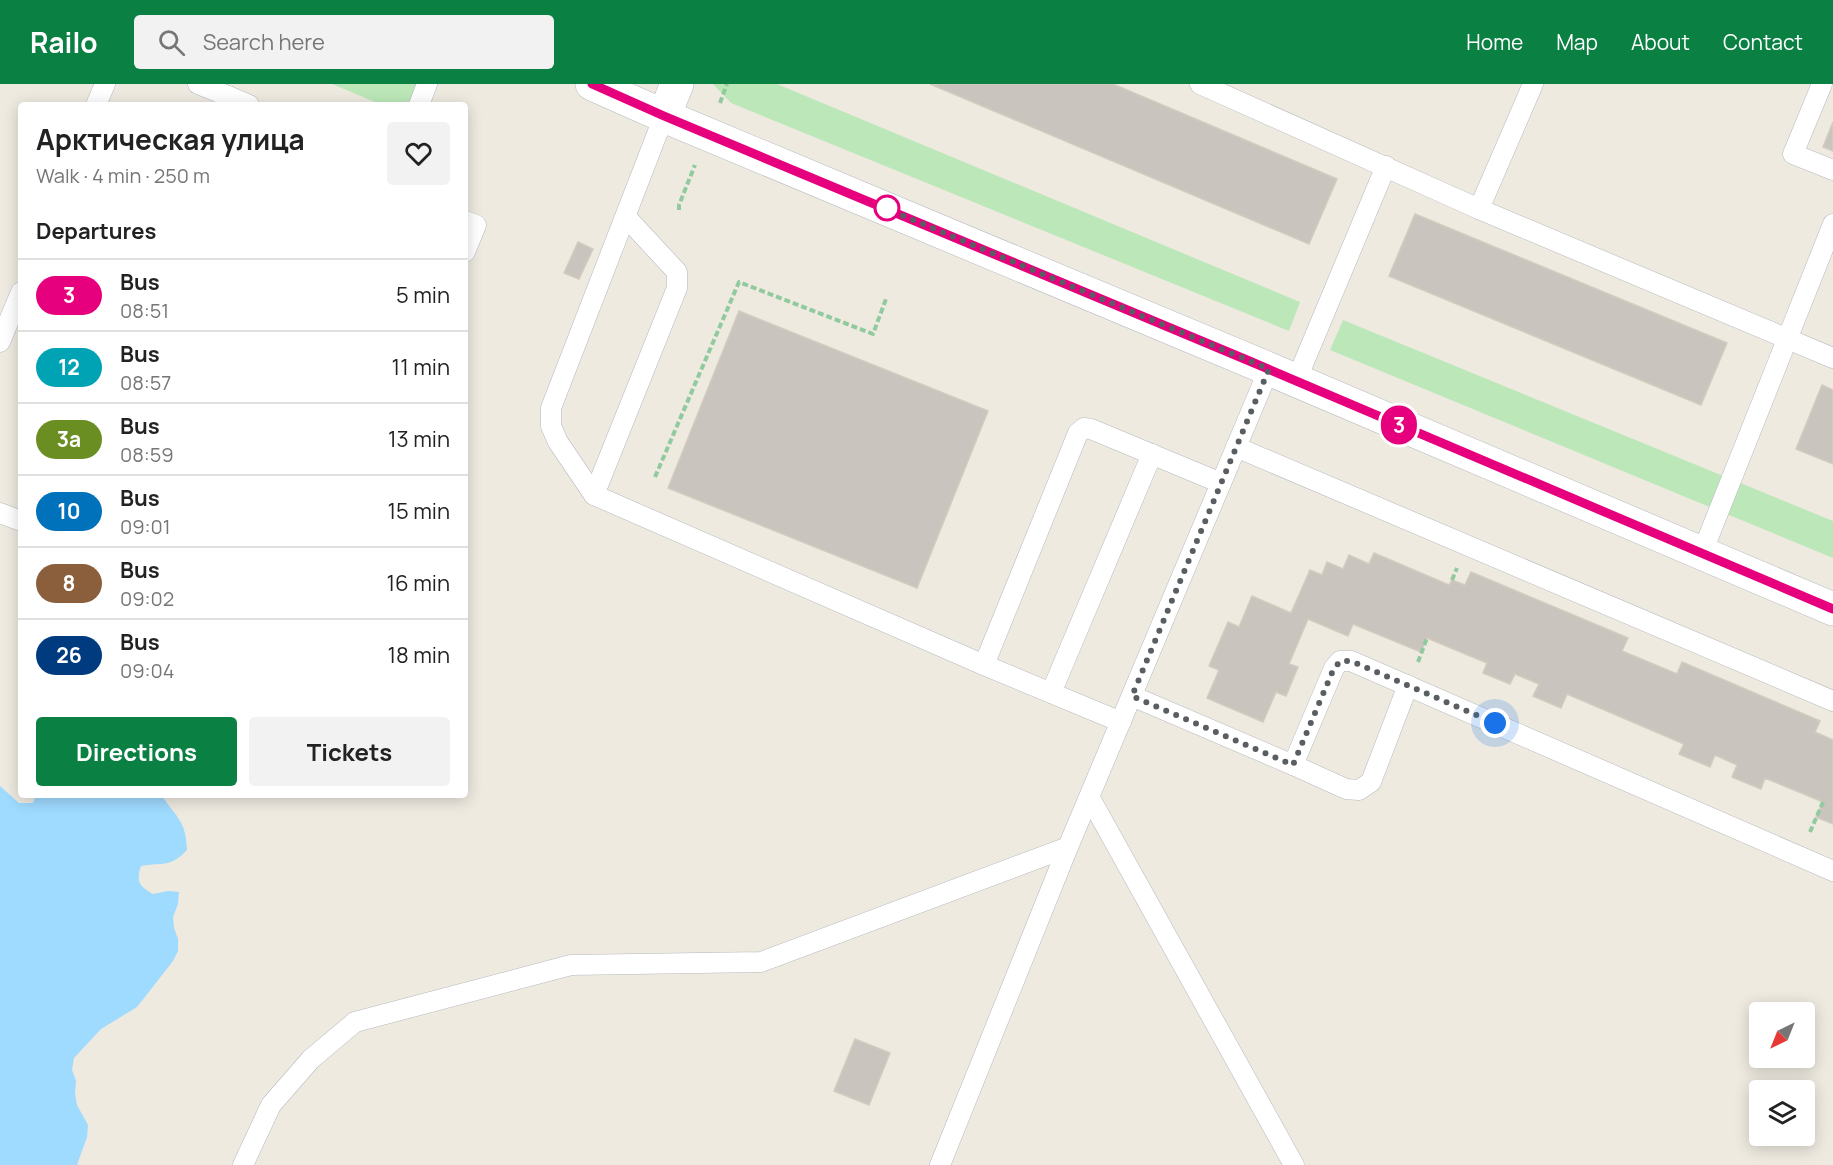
<!DOCTYPE html>
<html lang="en">
<head>
<meta charset="utf-8">
<style>
	body { margin:0; font-family:Manrope,sans-serif; background:#f2f2f2; color:#222; height:100vh; display:flex; flex-direction:column; font-size:22px; white-space:nowrap }
	* { box-sizing:border-box; margin:0 }
	p { font-size:20px; color:#767676 }
	.icon { flex:none; width:33px; height:33px; fill:none; stroke:currentColor; stroke-width:2; stroke-linecap:round; stroke-linejoin:round }
	.map { position:relative; flex:1; overflow:hidden }
	.side { position:absolute; left:18px; top:18px; width:450px; height:696px; display:flex; flex-direction:column; background:#fff; border-radius:6px; box-shadow:0 3px 15px #0003 }
	.side>* { flex:none }
	.badge { padding:0 12px; border-radius:20px; font-size:21px; line-height:39px }
	.needle { width:39px; rotate:223deg }
	.fabs { position:absolute; left:1749px; top:918px; display:grid; gap:12px }
	.fabs a { display:grid; place-items:center; width:66px; height:66px; border-radius:6px; background:#fff; box-shadow:0 3px 15px #0003; font-size:30px }
	.you { position:absolute; width:30px; height:30px; margin:-15px; border:4px solid #fff; border-radius:50%; background:#1a73e8; box-shadow:0 0 0 9px #1a73e833 }
	.map>.badge { position:absolute; translate:-50% -50%; box-shadow:0 0 0 3px #fff }
	h2 { padding:0 18px; font-size:22px; line-height:54px }
	.round { display:grid; place-items:center; flex:none; width:63px; height:63px; border-radius:6px; background:#f2f2f2 }
	.summary { display:flex; align-items:center; justify-content:space-between; height:102px; padding:0 18px }
	h1 { font-size:28px; font-weight:700; line-height:45px }
	.cta { display:flex; gap:12px; margin-top:auto; padding:12px 18px }
	.cta a { flex:1; height:69px; border-radius:6px; background:#0b8043; color:#fff; font-size:24px; font-weight:700; line-height:69px; text-align:center }
	.cta a+a { background:#f2f2f2; color:#222 }
	ul { padding:0; list-style:none }
	li { display:flex; align-items:center; gap:18px; height:72px; padding:0 18px; border-top:2px solid #e0e0e0 }
	li div { flex:1 }
	li b { display:block; font-size:22px }
	li em { font-style:normal }
	li .badge { min-width:66px; font-weight:700; text-align:center }
	header { display:flex; align-items:center; gap:36px; box-sizing:border-box; height:84px; padding:0 30px; background:#0b8043; color:#fff }
	header strong { font-size:28px }
	nav { display:flex; gap:33px; margin-inline-start:auto; font-size:21px }
	.search { width:420px; height:54px; background:#f2f2f2; display:flex; align-items:center; gap:15px; box-sizing:border-box; padding:0 21px; border-radius:6px; color:#767676; font-size:22px }
	.map>svg:first-child { display:block }
</style>
</head>
<body>
<header>
<strong>Railo</strong>
<div class="search"><svg class="icon" aria-label="search" viewBox="0 0 24 24"><circle cx="10" cy="10" r="6"/><path d="M15 15l6 6"/></svg>Search here</div>
<nav><a>Home</a><a>Map</a><a>About</a><a>Contact</a></nav>
</header>
<div class="map">
<svg width="1833" height="1081" viewBox="0 0 1833 1081">
	<rect width="100%" height="100%" fill="#eeeae0"/>
	<g fill="#bce8b9">
		<polygon points="332,0 417,0 408,21 382,21"/>
		<polygon points="713,0 777,0 1300,218 1289,247 731,19"/>
		<polygon points="1343,236 1833,437 1833,474 1330,266"/>
	</g>
	<path fill="#9fdaff" d="M0,702l19,17h14l3,-8 126,1c15,22 24,25 25,54 -17,18 -24,12 -46,16 -5,16 -2,20 12,28l15,-3 11,1 -1,12 -5,13 1,11 4,11v12l-5,10 -36,46 -36,22 -27,29 -2,12 4,11 -1,12 2,12 11,20 -1,12 -10,28h-77z"/>
	<g fill="#c9c4bd" stroke="#d3cbbe" stroke-width="1.5">
		<polygon points="930,0 1113,0 1337,95 1309,160"/>
		<polygon points="1833,38 1833,67 1823,63"/>
		<polygon points="1415,130 1727,259 1701,321 1389,192"/>
		<polygon points="578,158 593,165 579,195 564,189"/>
		<polygon points="739,227 988,327 917,504 668,404"/>
		<polygon points="1822,301 1833,306 1833,380 1796,365"/>
		<polygon points="1374,469 1449,501 1452,496 1465,501 1471,488 1628,554 1622,567 1677,590 1682,578 1820,637 1815,648 1833,656 1833,740 1816,733 1823,718 1765,694 1761,705 1732,693 1737,681 1715,671 1710,683 1679,670 1684,660 1567,610 1561,624 1533,612 1539,600 1515,590 1510,600 1483,589 1487,579 1427,554 1421,568 1353,540 1348,552 1308,535 1289,580 1298,583 1286,612 1276,608 1263,638 1207,614 1219,586 1209,582 1228,538 1239,543 1252,512 1291,529 1310,486 1322,491 1327,478 1343,485 1349,471 1369,480"/>
		<polygon points="855,955 890,969 869,1021 834,1007"/>
	</g>
	<g fill="none" stroke-linecap="round" stroke-linejoin="round">
		<defs>
			<g id="lane">
				<polyline points="198,0 228,12 224,21"/>
				<polyline points="1200,0 1479,125 1833,274"/>
				<polyline points="1822,0 1793,70 1833,86"/>
				<polyline points="228,12 249,21"/>
				<polyline points="96,21 105,0"/>
				<polyline points="419,21 427,0"/>
				<polyline points="664,32 551,324 551,342 558,358 594,411 984,581 1121,638"/>
				<polyline points="1479,125 1533,0"/>
				<polyline points="465,137 476,141 465,168"/>
				<polyline points="0,258 21,208"/>
				<polyline points="1296,297 1386,82"/>
				<polyline points="1236,363 1833,617"/>
				<polyline points="594,411 677,204 677,188 626,133"/>
				<polyline points="0,429 21,437"/>
				<polyline points="1702,469 1833,140"/>
				<polyline points="984,581 1078,349 1084,344 1091,345 1221,399"/>
				<polyline points="1051,609 1152,370"/>
				<polyline points="1132,612 1293,681 1334,584 1340,577 1351,577 1833,787"/>
				<polyline points="1293,681 1346,705 1359,706 1371,698 1408,601"/>
				<polyline points="1090,714 1294,1081"/>
				<polyline points="243,1081 271,1021 311,975 355,938 571,881 761,878 1068,763"/>
				<polyline points="940,1081 1068,763 1269,285"/>
			</g>
			<polyline id="street" points="664,32 677,0"/>
			<polyline id="secondary" points="592,0 664,32 1269,285 1833,525"/>
		</defs>
		<use href="#lane" stroke="#b6b9be" stroke-width="21"/>
		<use href="#street" stroke="#b6b9be" stroke-width="34"/>
		<use href="#secondary" stroke="#b6bbc1" stroke-width="34"/>
		<g stroke="#92ca9f" stroke-width="4" stroke-dasharray="6 3" stroke-linecap="butt">
			<polyline points="720,19 727,0"/>
			<polyline points="679,126 679,121 695,81"/>
			<polyline points="655,393 739,198 873,250 886,215"/>
			<polyline points="1452,496 1457,484"/>
			<polyline points="1418,578 1427,554"/>
			<polyline points="1810,748 1823,718"/>
		</g>
		<use href="#lane" stroke="#fff" stroke-width="20"/>
		<use href="#street" stroke="#fff" stroke-width="33"/>
		<use href="#secondary" stroke="#fff" stroke-width="33"/>
	</g>
	<g fill="none" stroke-linecap="round" stroke-linejoin="round">
		<defs>
			<polyline id="line" points="592,0 664,32 1247,276 1833,525"/>
		</defs>
		<use href="#line" stroke="#fff" stroke-width="14"/>
		<use href="#line" stroke="#e6007e" stroke-width="9"/>
		<polyline stroke="#595e63" stroke-width="6" stroke-dasharray="0 10.8" points="887,124 880,122 1269,285 1132,612 1293,681 1334,584 1341,577 1351,577 1495,639"/>
	</g>
	<circle fill="#fff" stroke="#e6007e" stroke-width="3" cx="887" cy="124" r="12"/>
</svg>
<div class="fabs">
<a><svg class="needle" viewBox="-14 -14 28 28"><path d="M0-13l5 13h-10z" fill="#e53935"/><path d="M0 13l5-13h-10z" fill="#767676"/></svg></a>
<a><svg class="icon" aria-label="layers" viewBox="0 0 24 24"><path d="M12 4l9 5-9 5-9-5zM3 14l9 5 9-5"/></svg></a>
</div>
<div class="you" style="left:1495px;top:639px"></div>
<b class="badge" style="left:1399px;top:341px;background:#e6007e;color:#fff">3</b>
<section class="side">
<div class="summary"><div><h1>Арктическая улица</h1><p>Walk · 4 min · 250 m</p></div><a class="round"><svg class="icon" aria-label="heart" viewBox="0 0 24 24"><path d="M12 20l-8-8c-3-5 5-10 8-4 3-6 11-1 8 4z"/></svg></a></div>
<h2>Departures</h2>
<ul>
<li><span class="badge" style="background:#e6007e;color:#fff">3</span><div><b>Bus</b><p>08:51</p></div><em>5 min</em></li>
<li><span class="badge" style="background:#00a3b4;color:#fff">12</span><div><b>Bus</b><p>08:57</p></div><em>11 min</em></li>
<li><span class="badge" style="background:#6b8e23;color:#fff">3а</span><div><b>Bus</b><p>08:59</p></div><em>13 min</em></li>
<li><span class="badge" style="background:#0072bc;color:#fff">10</span><div><b>Bus</b><p>09:01</p></div><em>15 min</em></li>
<li><span class="badge" style="background:#8b5e3c;color:#fff">8</span><div><b>Bus</b><p>09:02</p></div><em>16 min</em></li>
<li><span class="badge" style="background:#003b80;color:#fff">26</span><div><b>Bus</b><p>09:04</p></div><em>18 min</em></li>
</ul>
<div class="cta"><a>Directions</a><a>Tickets</a></div>
</section>
</div>
</body>
</html>
